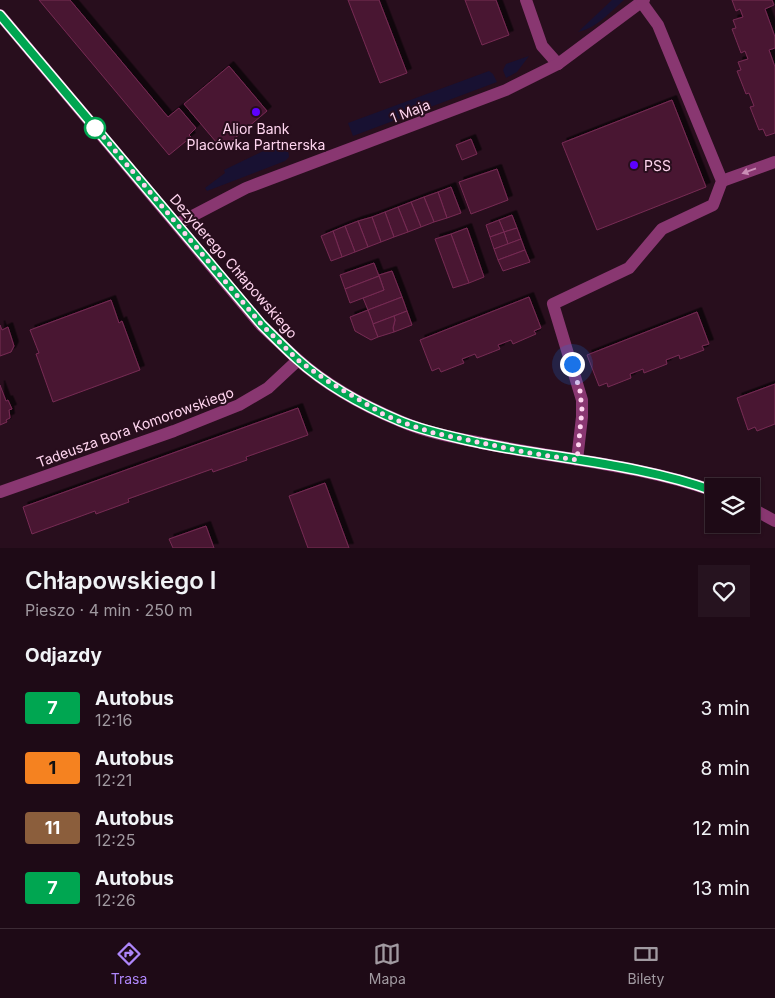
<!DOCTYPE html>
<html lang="pl">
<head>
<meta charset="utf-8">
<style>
	body { margin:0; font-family:Inter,sans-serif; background:#26131f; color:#f1f3f6; height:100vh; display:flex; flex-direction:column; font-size:19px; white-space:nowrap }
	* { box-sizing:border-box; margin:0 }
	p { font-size:16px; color:#a19aa1 }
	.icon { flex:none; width:28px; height:28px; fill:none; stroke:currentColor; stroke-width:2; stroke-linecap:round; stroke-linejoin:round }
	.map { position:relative; height:548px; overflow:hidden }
	.details { display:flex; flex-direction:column; background:#1e0a16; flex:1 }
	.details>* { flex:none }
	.badge { padding:0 10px; border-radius:4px; font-size:18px; line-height:32px }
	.controls { position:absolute; left:705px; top:478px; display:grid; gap:10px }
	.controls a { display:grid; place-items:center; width:55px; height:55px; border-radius:0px; background:#1e0a16; box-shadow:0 1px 4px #0004,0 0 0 1px #3c2b35; font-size:25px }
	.you { position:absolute; width:25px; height:25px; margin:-12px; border:4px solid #fff; border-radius:50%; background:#1a73e8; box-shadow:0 0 0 8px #1a73e833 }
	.map>.badge { position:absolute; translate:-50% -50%; box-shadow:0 0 0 2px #fff }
	h2 { padding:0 25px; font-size:19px; line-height:45px }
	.round { display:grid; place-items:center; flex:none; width:52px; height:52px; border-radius:0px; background:#26131f }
	.headline { display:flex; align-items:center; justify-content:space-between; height:85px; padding:0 25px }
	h1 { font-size:24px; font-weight:600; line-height:38px }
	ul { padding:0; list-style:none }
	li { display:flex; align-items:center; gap:15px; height:60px; padding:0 25px }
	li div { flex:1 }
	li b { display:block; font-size:19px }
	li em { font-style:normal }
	li .badge { min-width:55px; font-weight:700; text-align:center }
	.tabs { display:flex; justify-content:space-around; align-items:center; height:70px; border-top:1px solid #3c2b35; background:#1e0a16; font-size:14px; color:#a19aa1 }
	.tabs a { display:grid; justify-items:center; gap:2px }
	.tabs .current { color:#ae86fa }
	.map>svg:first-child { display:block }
</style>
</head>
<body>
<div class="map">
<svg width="775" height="548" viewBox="0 0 775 548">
	<defs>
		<filter id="shadow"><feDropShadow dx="4.5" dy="-4.5" stdDeviation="0" flood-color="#0009"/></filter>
	</defs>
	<rect width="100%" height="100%" fill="#280e1d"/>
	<g fill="#181132">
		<path d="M612,0h12c-14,12 -27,28 -46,32z"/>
		<polygon points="529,56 517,72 506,78 503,70 506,64"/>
		<polygon points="489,71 493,74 497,82 353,136 348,123"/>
		<path d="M280,143c6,4 9,8 9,14l-4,4 -78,30 -2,-3 20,-15 -1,-3z"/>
	</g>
	<g fill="#4a1933" stroke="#772a54" filter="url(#shadow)">
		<polygon points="39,0 70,0 168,117 179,108 196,128 189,135 191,137 169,155"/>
		<polygon points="348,0 379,0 407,73 380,83"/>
		<polygon points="465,0 496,0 509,35 482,45"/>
		<polygon points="732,0 772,0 774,5 765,9 775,37 775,48 769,50 775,67 775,133 766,136 763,129 759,130 750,107 754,106 749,93 746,94 737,71 741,70 738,62 748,59 745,51 741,53 732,29 736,28 733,20 743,17 740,9 736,11"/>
		<polygon points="229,66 267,111 222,149 184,104"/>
		<polygon points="672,100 706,187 597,230 562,143"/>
		<polygon points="471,139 477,154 462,160 456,145"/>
		<polygon points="497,169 508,200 471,214 459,182"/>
		<polygon points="451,187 461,213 447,218 438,192"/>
		<polygon points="438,192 447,218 434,222 424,197"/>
		<polygon points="424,197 434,222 421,227 411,202"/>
		<polygon points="411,202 421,227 408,232 398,207"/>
		<polygon points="398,207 408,232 394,237 385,212"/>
		<polygon points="385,212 394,237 381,242 372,217"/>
		<polygon points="512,215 517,228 504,232 499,220"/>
		<polygon points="372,217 381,242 368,247 358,221"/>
		<polygon points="499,220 504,232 490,237 486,225"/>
		<polygon points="358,221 368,247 355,252 345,226"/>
		<polygon points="345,226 355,252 342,257 333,231"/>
		<polygon points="467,228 484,277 469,283 451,234"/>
		<polygon points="517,228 521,239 508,244 504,232"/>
		<polygon points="333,231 342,257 331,261 321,236"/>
		<polygon points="504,232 508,244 494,249 490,237"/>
		<polygon points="451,234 469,283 453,288 435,239"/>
		<polygon points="521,239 525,250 498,260 494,249"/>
		<polygon points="525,250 530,262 503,271 498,260"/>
		<polygon points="374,263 379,276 345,289 340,275"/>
		<polygon points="392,271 402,297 368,310 363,298 384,290 379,275"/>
		<polygon points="379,276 384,290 350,303 345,289"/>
		<polygon points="402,297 407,311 373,324 368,310"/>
		<polygon points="529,297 541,328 534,331 536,334 513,344 511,340 498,345 500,349 477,358 475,354 462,359 464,363 441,372 439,368 432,371 420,340"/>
		<polygon points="111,300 119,323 122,321 140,370 53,402 36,354 39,353 30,330"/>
		<polygon points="368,310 378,337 371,340 355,331 350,317"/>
		<polygon points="407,311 412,325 394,332 393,328 395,320 394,316"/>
		<polygon points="697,312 709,344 702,346 704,350 680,359 679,355 666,360 667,364 644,373 643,369 630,374 631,378 608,387 607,383 599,386 587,355"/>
		<polygon points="394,316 395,320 393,328 394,332 378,337 373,324"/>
		<polygon points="0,325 2,330 8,327 14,346 11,352 0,356"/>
		<polygon points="775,384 775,424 757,431 755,427 748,430 737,398"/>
		<polygon points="0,385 6,401 8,400 12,409 9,410 10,418 6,420 7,422 0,425"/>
		<polygon points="298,408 308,435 246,457 247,460 213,472 212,469 128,499 129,502 96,514 95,511 32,534 23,507"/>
		<polygon points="325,483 349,548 308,548 289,496"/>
		<polygon points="206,526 214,548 173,548 169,539"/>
	</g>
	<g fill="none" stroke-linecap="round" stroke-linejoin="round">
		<g stroke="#893771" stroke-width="12">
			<polyline points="526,0 542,46 558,64"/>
			<path d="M0,15l261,310c12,11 24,23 36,34 29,26 67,47 103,62 25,11 51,16 77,21 79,17 161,22 237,49"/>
			<polyline points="722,181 775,162"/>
			<polyline points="177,224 246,188 506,90 558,64 644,0"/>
			<polyline points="577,460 582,417 582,400 553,304 629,268 662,229 713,205 722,181 658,25 642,3"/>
			<polyline points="0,492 174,431 239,405 268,388 298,360"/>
			<polyline points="751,508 775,521"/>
		</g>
	</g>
	<defs><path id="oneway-solid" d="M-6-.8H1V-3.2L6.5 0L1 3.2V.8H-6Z" transform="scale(1.25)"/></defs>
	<use fill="#ca8eb6" href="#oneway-solid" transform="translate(749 171) rotate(160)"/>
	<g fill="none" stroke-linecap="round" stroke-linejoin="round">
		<defs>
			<path id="line" d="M0,15l262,310c11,11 23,23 35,34 29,26 67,47 103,62 26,11 54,16 80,22 78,16 159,21 234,48"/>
		</defs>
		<use href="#line" stroke="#fff" stroke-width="11"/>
		<use href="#line" stroke="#00a651" stroke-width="8"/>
		<polyline stroke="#ffd5ef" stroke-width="5" stroke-dasharray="0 9" points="95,128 91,122 262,325 298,360 326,380 383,414 401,422 434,433 530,453 577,460 582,410 580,391 572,364"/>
	</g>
	<g fill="#5d01ff" stroke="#280e1d" stroke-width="2">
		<circle cx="256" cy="112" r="5"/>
		<circle cx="634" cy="165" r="5"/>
	</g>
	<circle fill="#fff" stroke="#00a651" stroke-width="2.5" cx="95" cy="128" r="10"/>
	<g text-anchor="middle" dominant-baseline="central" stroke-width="4" stroke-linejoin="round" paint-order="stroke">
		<g font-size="14" fill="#ffd5ef" stroke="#280e1d">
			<text transform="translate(410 111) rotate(-21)">1 Maja</text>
			<text transform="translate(234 266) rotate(49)">Dezyderego Chłapowskiego</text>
			<text transform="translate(135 427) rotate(-20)">Tadeusza Bora Komorowskiego</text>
		</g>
		<g font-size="14" fill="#ffd5ef" stroke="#280e1d">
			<text x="256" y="128">Alior Bank<tspan x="256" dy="16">Placówka Partnerska</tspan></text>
			<text x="644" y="165" text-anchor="start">PSS</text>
		</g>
	</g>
</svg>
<div class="controls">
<a><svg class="icon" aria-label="layers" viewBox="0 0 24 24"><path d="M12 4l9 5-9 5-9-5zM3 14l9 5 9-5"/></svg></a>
</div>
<div class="you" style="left:572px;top:364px"></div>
</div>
<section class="details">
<div class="headline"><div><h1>Chłapowskiego I</h1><p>Pieszo · 4 min · 250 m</p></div><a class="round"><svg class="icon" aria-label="heart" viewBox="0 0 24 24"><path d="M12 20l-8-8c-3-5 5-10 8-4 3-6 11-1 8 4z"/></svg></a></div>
<h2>Odjazdy</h2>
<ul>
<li><span class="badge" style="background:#00a651;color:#fff">7</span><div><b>Autobus</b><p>12:16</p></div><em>3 min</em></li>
<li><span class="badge" style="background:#f58220;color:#111">1</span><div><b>Autobus</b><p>12:21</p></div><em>8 min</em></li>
<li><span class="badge" style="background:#8b5e3c;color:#fff">11</span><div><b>Autobus</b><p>12:25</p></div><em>12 min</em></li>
<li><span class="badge" style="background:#00a651;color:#fff">7</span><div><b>Autobus</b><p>12:26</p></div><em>13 min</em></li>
</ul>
</section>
<nav class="tabs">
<a class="current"><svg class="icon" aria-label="directions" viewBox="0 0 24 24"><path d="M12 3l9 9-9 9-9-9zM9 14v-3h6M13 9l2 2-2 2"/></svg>Trasa</a>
<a><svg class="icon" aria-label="map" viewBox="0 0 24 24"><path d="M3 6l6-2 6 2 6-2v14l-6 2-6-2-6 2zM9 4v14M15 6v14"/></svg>Mapa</a>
<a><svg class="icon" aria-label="tickets" viewBox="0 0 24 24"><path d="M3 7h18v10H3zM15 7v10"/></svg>Bilety</a>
</nav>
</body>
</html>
